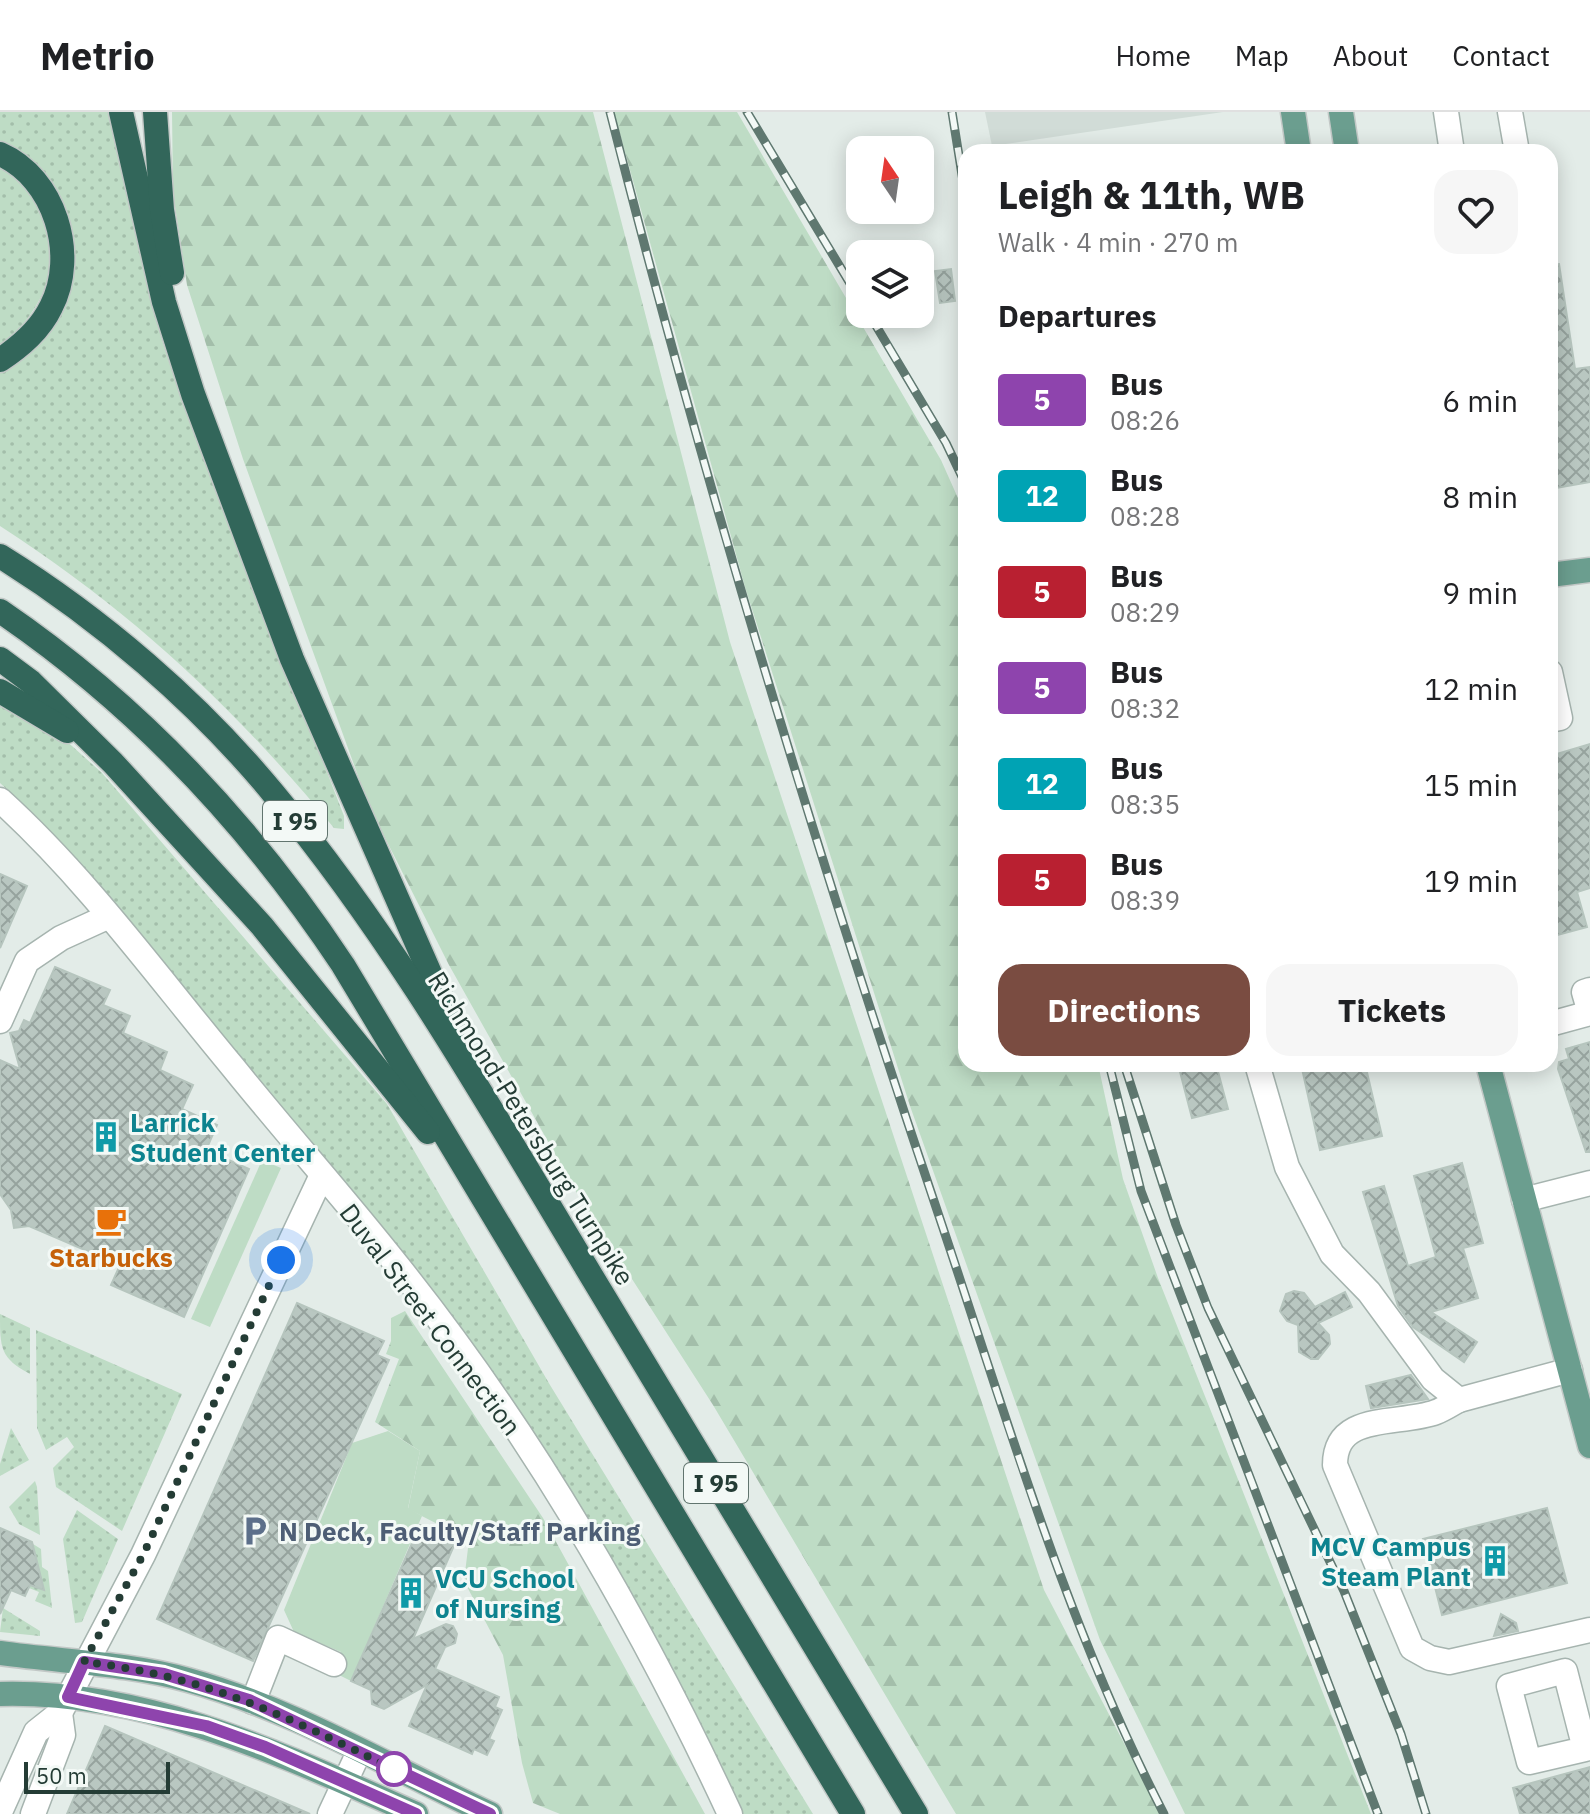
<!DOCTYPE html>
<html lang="en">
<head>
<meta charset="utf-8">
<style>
	body { margin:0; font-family:"IBM Plex Sans",sans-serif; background:#f6f6f6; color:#202124; height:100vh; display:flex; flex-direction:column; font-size:30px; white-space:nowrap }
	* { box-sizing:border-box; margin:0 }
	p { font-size:26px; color:#757577 }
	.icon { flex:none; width:44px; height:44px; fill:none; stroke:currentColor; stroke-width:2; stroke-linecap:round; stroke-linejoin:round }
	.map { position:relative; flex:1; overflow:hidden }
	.panel { position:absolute; left:958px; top:32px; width:600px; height:928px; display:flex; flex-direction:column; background:#fff; border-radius:24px; box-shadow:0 4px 20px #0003 }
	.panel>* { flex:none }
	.badge { padding:0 16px; border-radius:6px; font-size:28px; line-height:52px }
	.needle { width:52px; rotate:347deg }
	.tools { position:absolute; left:846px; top:24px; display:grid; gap:16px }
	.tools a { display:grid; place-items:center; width:88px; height:88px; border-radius:16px; background:#fff; box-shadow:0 4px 20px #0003; font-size:40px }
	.scale { position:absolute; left:24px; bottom:20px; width:146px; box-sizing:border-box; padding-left:8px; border:4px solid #243c35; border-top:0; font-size:22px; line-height:28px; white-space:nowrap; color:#243c35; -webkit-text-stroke:6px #f3f9f6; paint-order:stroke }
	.you { position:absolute; width:40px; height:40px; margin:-20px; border:6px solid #fff; border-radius:50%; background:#1a73e8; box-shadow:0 0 0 12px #1a73e833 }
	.map>.badge { position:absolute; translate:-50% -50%; box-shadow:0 0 0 4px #fff }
	h2 { padding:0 40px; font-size:30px; line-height:72px }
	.round { display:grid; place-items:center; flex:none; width:84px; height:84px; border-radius:24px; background:#f6f6f6 }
	.headline { display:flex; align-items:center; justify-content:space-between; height:136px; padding:0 40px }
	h1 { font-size:38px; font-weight:700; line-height:60px }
	.action { display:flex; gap:16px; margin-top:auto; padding:16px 40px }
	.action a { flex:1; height:92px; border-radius:24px; background:#7a4c41; color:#fff; font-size:32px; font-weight:700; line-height:92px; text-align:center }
	.action a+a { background:#f6f6f6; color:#202124 }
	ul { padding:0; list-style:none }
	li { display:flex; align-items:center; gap:24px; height:96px; padding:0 40px }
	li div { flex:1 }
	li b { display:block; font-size:30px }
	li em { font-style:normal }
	li .badge { min-width:88px; font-weight:700; text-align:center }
	header { display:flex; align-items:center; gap:48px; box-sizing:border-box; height:112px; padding:0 40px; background:#fff; border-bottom:2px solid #e0e0e0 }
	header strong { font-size:38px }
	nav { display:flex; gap:44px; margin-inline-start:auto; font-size:28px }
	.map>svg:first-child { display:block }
</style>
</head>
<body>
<header>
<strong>Metrio</strong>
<nav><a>Home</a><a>Map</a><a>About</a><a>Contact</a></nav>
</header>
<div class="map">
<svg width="1590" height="1702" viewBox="0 0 1590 1702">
	<defs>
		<pattern id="grass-dots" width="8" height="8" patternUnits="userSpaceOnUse" patternTransform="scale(2)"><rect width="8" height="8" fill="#bedcc5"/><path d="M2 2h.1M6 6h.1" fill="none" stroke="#a3beaa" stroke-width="1.8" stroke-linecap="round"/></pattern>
		<pattern id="forest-firs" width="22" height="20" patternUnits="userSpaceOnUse" patternTransform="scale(2)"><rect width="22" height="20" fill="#bedcc5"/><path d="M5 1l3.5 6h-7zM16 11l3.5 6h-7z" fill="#a3beaa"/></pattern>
		<pattern id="building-cross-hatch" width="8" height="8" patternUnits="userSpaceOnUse" patternTransform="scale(2)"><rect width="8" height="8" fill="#b9c7c1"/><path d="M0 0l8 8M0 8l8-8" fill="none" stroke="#96a39e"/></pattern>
	</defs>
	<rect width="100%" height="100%" fill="#e3ece8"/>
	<polygon fill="#d1dcd7" points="985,0 1223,0 992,34"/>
	<g fill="url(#grass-dots)">
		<path d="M0,0h113l48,225 17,51 166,428v13l-10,-1c-100,-121 -201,-216 -334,-302v-155l69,-117 -69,-111z"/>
		<path d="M0,55c74,52 64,126 0,180z"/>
		<path d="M0,586l62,39 40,36 285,331 163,281 263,429h-71c-74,-159 -159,-310 -260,-454l-337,-415 -107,-127 -38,-35z"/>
		<path d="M0,1202l30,14v46c-30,-16 -30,-26 -30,-60z"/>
		<polygon points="36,1218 182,1282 122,1419 56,1375 53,1356 74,1335 67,1325 46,1338 37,1316"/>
		<polygon points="11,1316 29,1348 0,1364 0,1352"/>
		<polygon points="35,1369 37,1375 40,1423 19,1412 9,1395"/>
		<polygon points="77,1398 118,1427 82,1510 75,1511 63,1427"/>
		<polygon points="33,1432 41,1437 42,1455 48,1459 52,1496 35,1489 39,1480 29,1476 31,1473 43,1477"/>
		<polygon points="3,1496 40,1519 40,1524 0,1520"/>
	</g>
	<g fill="url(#forest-firs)">
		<polygon points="172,0 593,0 730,530 1044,1478 1161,1702 956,1702 713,1293 578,1083 449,853 369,694 243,347 187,173 173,81"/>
		<polygon points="614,0 737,0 941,348 966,404 966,952 1098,952 1123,1067 1158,1166 1371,1702 1185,1702 1100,1528 910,994 745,475"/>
		<polygon points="405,1199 543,1406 705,1702 560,1702 533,1691 522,1651 503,1543 464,1469 469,1428 408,1397 420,1339 375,1310 399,1247 386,1242 391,1229 391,1206"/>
	</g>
	<g fill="#bedcc5">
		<polygon points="262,1048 281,1056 210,1215 191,1207"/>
		<polygon points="388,1319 420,1339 408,1396 422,1404 351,1569 333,1560 341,1540 294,1520 284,1498 352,1331"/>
	</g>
	<g fill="url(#building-cross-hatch)" stroke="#b6c5be" stroke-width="2">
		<polygon points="1559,152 1575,257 1590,255 1590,370 1550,377 1550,153"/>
		<polygon points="951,157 955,189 940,191 935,159"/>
		<polygon points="1590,632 1590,776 1577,780 1587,815 1550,825 1550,644"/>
		<polygon points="0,762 27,774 0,836"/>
		<polygon points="55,855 110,878 103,893 130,904 123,921 167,940 160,958 193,973 182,997 217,1013 206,1038 249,1057 184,1205 111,1173 120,1153 29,1114 14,1116 11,1098 0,1082 0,948 20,957 10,921 19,919 24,908 30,911"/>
		<polygon points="1590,930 1590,1040 1586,1040 1558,957 1559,950 1569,947 1566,937"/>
		<polygon points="1178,952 1216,952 1228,997 1192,1006"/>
		<polygon points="1301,952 1365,952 1382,1024 1320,1038"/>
		<polygon points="1462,1051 1483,1131 1463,1136 1478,1186 1431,1200 1477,1230 1464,1250 1413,1215 1398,1194 1363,1080 1384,1074 1408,1154 1436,1145 1414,1064"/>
		<polygon points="1294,1179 1304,1181 1315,1195 1345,1180 1352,1195 1318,1211 1329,1223 1330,1232 1318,1247 1311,1247 1299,1240 1298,1213 1287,1209 1280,1199 1286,1182"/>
		<polygon points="297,1191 384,1229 377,1243 389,1248 253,1549 157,1507"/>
		<polygon points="1411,1263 1428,1287 1371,1296 1366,1274"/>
		<polygon points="1547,1396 1567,1471 1442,1503 1423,1427"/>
		<polygon points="420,1413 456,1429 413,1527 446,1512 453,1514 457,1522 455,1531 445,1535 435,1557 499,1585 495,1595 502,1598 489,1627 494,1629 487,1643 474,1637 472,1642 409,1614 427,1573 384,1597 372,1592 371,1578 351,1569"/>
		<polygon points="0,1416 32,1430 44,1478 30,1473 25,1484 11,1478 0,1502"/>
		<polygon points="1501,1502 1516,1511 1518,1519 1494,1524"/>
		<polygon points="105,1614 310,1702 67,1702"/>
		<polygon points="1590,1655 1590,1702 1520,1702 1513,1676"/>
	</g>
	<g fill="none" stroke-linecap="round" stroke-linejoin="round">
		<defs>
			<g id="minor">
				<polyline points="1446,0 1452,40"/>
				<polyline points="1510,0 1517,40"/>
				<polyline points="1550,560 1560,606 1550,608"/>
				<path d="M0,688c87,79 157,176 232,266 54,67 112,132 165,199 134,167 243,355 333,549"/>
				<polyline points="0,909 27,849 61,826 107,805"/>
				<polyline points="1550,912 1590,901 1584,880 1590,878"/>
				<polyline points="1257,952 1287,1055 1332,1142 1369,1180 1433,1267 1459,1288 1570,1258"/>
				<polyline points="1524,1088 1590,1071"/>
				<path d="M1459,1288c-8,4 -15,9 -23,12 -37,14 -101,-1 -101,53l77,183 18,10 19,4 141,-32"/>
				<polyline points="253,1590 278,1526 334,1552"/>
				<polyline points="1585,1637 1565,1559 1509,1574 1529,1650 1585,1637 1590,1636"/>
				<polyline points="0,1700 36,1620 60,1601 143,1443 322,1063"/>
				<polyline points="33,1702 63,1623 60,1601"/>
				<polyline points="330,1702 359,1640"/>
			</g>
			<g id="major">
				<polyline points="1293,0 1299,40"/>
				<polyline points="1341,0 1347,40"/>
				<polyline points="1550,463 1590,458"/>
				<polyline points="1488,952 1590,1334"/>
				<path d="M0,1541c63,9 127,10 188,27 105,29 203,88 302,134"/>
				<path d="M0,1582c148,-4 283,61 416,120"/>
			</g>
			<g id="highway">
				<polyline points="121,0 164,190 193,282 292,547 454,916"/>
				<polyline points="155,0 162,98 172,161"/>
				<path d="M0,42c55,24 78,101 51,153 -11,23 -30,39 -51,53"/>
				<path d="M0,444c100,62 198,146 273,237 121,145 216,313 313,474 110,182 219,365 330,547"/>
				<path d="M0,499c138,94 251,215 343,354l510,849"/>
				<polyline points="0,547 31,570 113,651 262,814 428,1020"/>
				<polyline points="0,579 67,619"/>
			</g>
		</defs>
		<use href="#minor" stroke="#a6b4af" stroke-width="27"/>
		<use href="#major" stroke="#c2c8c6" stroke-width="27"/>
		<use href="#highway" stroke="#c2c8c6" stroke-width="27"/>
		<use href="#minor" stroke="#fff" stroke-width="24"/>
		<use href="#major" stroke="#6b9e8f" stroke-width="24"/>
		<use href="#highway" stroke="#32665a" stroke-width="24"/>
		<defs>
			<g id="rail">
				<path d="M610,0c95,375 208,746 332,1113 67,200 125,401 222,589"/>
				<polyline points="747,0 860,188"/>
				<polyline points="952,0 966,88"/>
				<polyline points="869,202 946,331 966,373"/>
				<polyline points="1109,952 1141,1079 1378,1702"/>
				<polyline points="1124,952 1176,1113 1208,1196 1344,1479 1401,1622 1426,1702"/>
			</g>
		</defs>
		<use href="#rail" stroke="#5f7870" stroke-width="9"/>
		<use href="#rail" stroke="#f3f9f6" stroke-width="6" stroke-dasharray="18" stroke-linecap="butt"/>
	</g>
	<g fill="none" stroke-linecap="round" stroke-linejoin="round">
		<defs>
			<polyline id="line" points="416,1702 265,1635 206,1614 68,1585 84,1550 164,1562 249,1588 490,1702"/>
		</defs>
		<use href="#line" stroke="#fff" stroke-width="18"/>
		<use href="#line" stroke="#8e44ad" stroke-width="12"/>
		<path stroke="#243c35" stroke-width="8" stroke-dasharray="0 14.4" d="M281,1148l-138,295 -59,107c124,14 200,54 310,107"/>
	</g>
	<defs>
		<symbol id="building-bare" viewBox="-9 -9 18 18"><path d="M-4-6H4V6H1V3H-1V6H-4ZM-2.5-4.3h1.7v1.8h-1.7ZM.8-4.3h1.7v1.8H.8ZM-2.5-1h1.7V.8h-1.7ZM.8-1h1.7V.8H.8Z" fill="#0f9aa8" stroke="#f3f9f6" stroke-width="2.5" paint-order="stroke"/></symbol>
		<symbol id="cafe-bare" viewBox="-9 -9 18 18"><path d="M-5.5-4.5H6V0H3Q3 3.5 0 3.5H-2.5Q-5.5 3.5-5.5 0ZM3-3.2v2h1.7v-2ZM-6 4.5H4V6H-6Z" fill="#e8710a" stroke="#f3f9f6" stroke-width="2.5" paint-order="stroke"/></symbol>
		<symbol id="parking-bare" viewBox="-9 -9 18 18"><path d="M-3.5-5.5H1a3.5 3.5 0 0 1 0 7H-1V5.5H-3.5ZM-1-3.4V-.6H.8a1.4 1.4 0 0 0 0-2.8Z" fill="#5c6f8a" stroke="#f3f9f6" stroke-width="2.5" paint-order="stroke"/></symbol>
	</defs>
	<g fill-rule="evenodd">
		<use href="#building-bare" x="84" y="1003" width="44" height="44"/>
		<use href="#cafe-bare" x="89" y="1087" width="44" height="44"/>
		<use href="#parking-bare" x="233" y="1397" width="44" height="44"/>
		<use href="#building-bare" x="1473" y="1427" width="44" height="44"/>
		<use href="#building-bare" x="389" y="1459" width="44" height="44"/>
	</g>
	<circle fill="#fff" stroke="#8e44ad" stroke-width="4" cx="394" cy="1657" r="16"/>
	<g text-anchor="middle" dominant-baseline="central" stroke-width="6" stroke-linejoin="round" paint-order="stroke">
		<g fill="#f3f9f6" stroke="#62756f" stroke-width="2">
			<rect x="263" y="689" width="64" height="40" rx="6"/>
			<rect x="684" y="1351" width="64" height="40" rx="6"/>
		</g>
		<g font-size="24" font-weight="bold" fill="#243c35">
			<text x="295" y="709">I 95</text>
			<text x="716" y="1371">I 95</text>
		</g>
		<g font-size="26" font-weight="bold" fill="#0d838f" stroke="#f3f9f6" text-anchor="start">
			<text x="130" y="1010">Larrick<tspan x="130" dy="30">Student Center</tspan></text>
			<text x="1471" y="1434" text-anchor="end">MCV Campus<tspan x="1471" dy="30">Steam Plant</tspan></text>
			<text x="435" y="1466">VCU School<tspan x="435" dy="30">of Nursing</tspan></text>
		</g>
		<g font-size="26" fill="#243c35" stroke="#f3f9f6">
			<text transform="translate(532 1016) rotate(58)">Richmond-Petersburg Turnpike</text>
			<text transform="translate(431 1207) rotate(53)">Duval Street Connection</text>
		</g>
		<g font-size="26" font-weight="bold" fill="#c56008" stroke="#f3f9f6">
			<text x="111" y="1145">Starbucks</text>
		</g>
		<g font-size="26" font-weight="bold" fill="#4e5e75" stroke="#f3f9f6" text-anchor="start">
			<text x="279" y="1419">N Deck, Faculty/Staff Parking</text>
		</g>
	</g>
</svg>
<div class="tools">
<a><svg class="needle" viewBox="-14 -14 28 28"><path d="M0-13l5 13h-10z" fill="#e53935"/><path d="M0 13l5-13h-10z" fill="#757577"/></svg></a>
<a><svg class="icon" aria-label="layers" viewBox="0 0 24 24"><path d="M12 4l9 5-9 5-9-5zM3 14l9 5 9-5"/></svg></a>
</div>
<div class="scale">50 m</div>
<div class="you" style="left:281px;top:1148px"></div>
<section class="panel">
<div class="headline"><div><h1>Leigh &amp; 11th, WB</h1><p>Walk · 4 min · 270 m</p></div><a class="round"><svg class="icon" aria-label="heart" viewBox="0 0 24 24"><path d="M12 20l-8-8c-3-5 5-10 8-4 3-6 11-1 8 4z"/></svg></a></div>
<h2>Departures</h2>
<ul>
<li><span class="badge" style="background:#8e44ad;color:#fff">5</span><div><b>Bus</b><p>08:26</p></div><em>6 min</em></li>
<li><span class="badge" style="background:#00a3b4;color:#fff">12</span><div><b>Bus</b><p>08:28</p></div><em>8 min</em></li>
<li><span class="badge" style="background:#b92031;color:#fff">5</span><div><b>Bus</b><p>08:29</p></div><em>9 min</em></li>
<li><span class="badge" style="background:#8e44ad;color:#fff">5</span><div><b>Bus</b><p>08:32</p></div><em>12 min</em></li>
<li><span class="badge" style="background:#00a3b4;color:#fff">12</span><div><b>Bus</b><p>08:35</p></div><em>15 min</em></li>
<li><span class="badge" style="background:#b92031;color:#fff">5</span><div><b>Bus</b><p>08:39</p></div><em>19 min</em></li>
</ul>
<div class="action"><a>Directions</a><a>Tickets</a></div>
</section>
</div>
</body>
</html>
